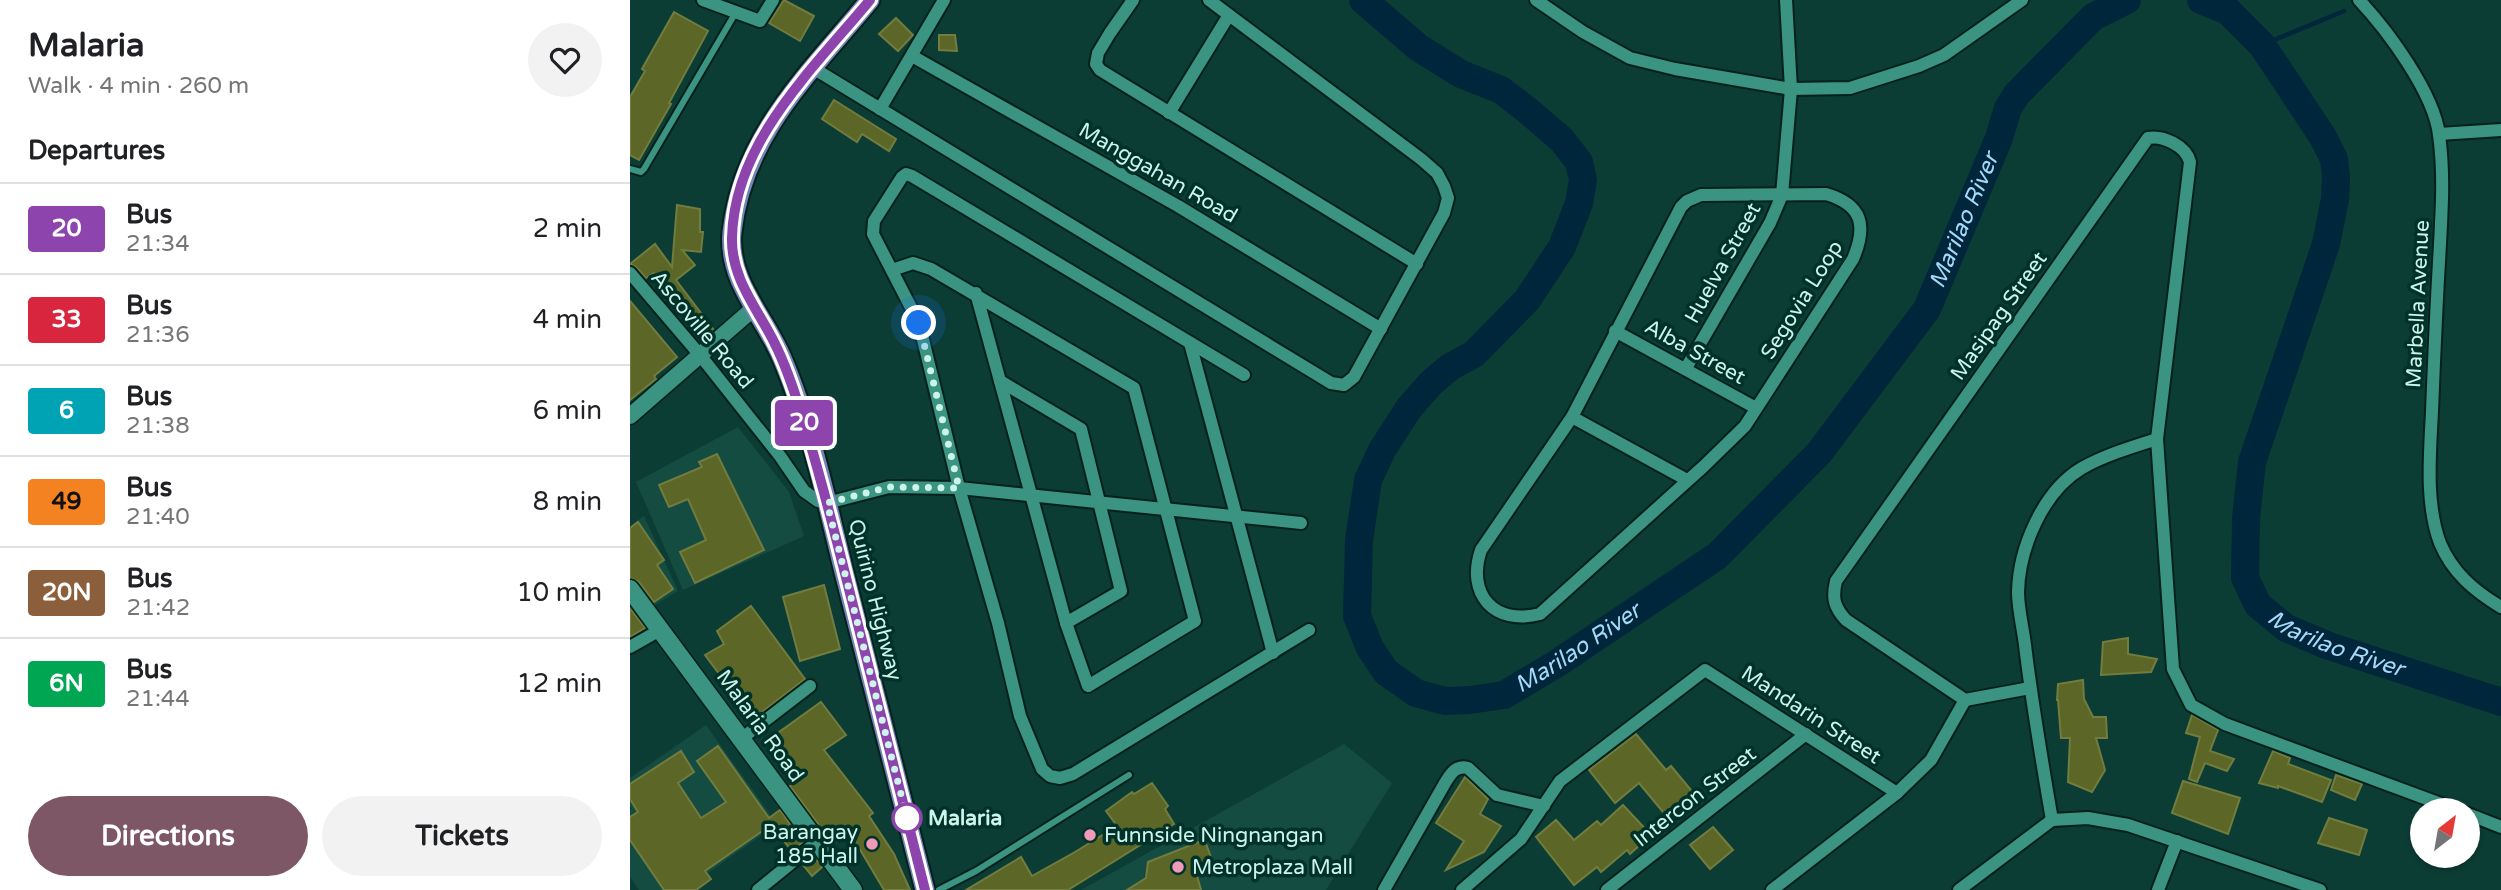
<!DOCTYPE html>
<html lang="en">
<head>
<meta charset="utf-8">
<style>
	body { margin:0; font-family:"Varela Round",sans-serif; background:#f2f2f2; color:#202124; height:100vh; display:flex; flex-direction:column; font-size:26px; white-space:nowrap }
	* { box-sizing:border-box; margin:0 }
	p { font-size:23px; color:#757577 }
	.icon { flex:none; width:38px; height:38px; fill:none; stroke:currentColor; stroke-width:2; stroke-linecap:round; stroke-linejoin:round }
	.map { position:relative; flex:1; overflow:hidden }
	.drawer { display:flex; flex-direction:column; background:#fff; width:630px }
	.drawer>* { flex:none }
	.badge { padding:0 14px; border-radius:5px; font-size:24px; line-height:46px }
	.needle { width:46px; rotate:31deg }
	.controls { position:absolute; left:1780px; top:798px; display:grid; gap:14px }
	.controls a { display:grid; place-items:center; width:70px; height:70px; border-radius:50%; background:#fff; box-shadow:0 2px 5px #0004; font-size:35px }
	.you { position:absolute; width:35px; height:35px; margin:-18px; border:5px solid #fff; border-radius:50%; background:#1a73e8; box-shadow:0 0 0 10px #1a73e833 }
	.map>.badge { position:absolute; translate:-50% -50%; box-shadow:0 0 0 4px #fff }
	h2 { padding:0 28px; font-size:26px; line-height:63px }
	.round { display:grid; place-items:center; flex:none; width:74px; height:74px; border-radius:37px; background:#f2f2f2 }
	.headline { display:flex; align-items:center; justify-content:space-between; height:119px; padding:0 28px }
	h1 { font-size:33px; font-weight:700; line-height:52px }
	.action { display:flex; gap:14px; margin-top:auto; padding:14px 28px }
	.action a { flex:1; height:80px; border-radius:42px; background:#7e5766; color:#fff; font-size:28px; font-weight:700; line-height:80px; text-align:center }
	.action a+a { background:#f2f2f2; color:#202124 }
	ul { padding:0; list-style:none }
	li { display:flex; align-items:center; gap:21px; height:91px; padding:0 28px; border-top:2px solid #e0e0e0 }
	li div { flex:1 }
	li b { display:block; font-size:26px }
	li em { font-style:normal }
	li .badge { min-width:77px; font-weight:700; text-align:center }
	main { display:flex; flex:1; min-height:0 }
	.map>svg:first-child { display:block }
</style>
</head>
<body>
<main>
<section class="drawer">
<div class="headline"><div><h1>Malaria</h1><p>Walk · 4 min · 260 m</p></div><a class="round"><svg class="icon" aria-label="heart" viewBox="0 0 24 24"><path d="M12 20l-8-8c-3-5 5-10 8-4 3-6 11-1 8 4z"/></svg></a></div>
<h2>Departures</h2>
<ul>
<li><span class="badge" style="background:#8e44ad;color:#fff">20</span><div><b>Bus</b><p>21:34</p></div><em>2 min</em></li>
<li><span class="badge" style="background:#d7263d;color:#fff">33</span><div><b>Bus</b><p>21:36</p></div><em>4 min</em></li>
<li><span class="badge" style="background:#00a3b4;color:#fff">6</span><div><b>Bus</b><p>21:38</p></div><em>6 min</em></li>
<li><span class="badge" style="background:#f58220;color:#111">49</span><div><b>Bus</b><p>21:40</p></div><em>8 min</em></li>
<li><span class="badge" style="background:#8b5e3c;color:#fff">20N</span><div><b>Bus</b><p>21:42</p></div><em>10 min</em></li>
<li><span class="badge" style="background:#00a651;color:#fff">6N</span><div><b>Bus</b><p>21:44</p></div><em>12 min</em></li>
</ul>
<div class="action"><a>Directions</a><a>Tickets</a></div>
</section>
<div class="map">
<svg width="1871" height="890" viewBox="0 0 1871 890">
	<rect width="100%" height="100%" fill="#0c3d34"/>
	<g fill="#154c42">
		<polygon points="108,427 159,492 174,536 53,590 6,482"/>
		<polygon points="14,516 48,591 21,607 0,577 0,526"/>
		<polygon points="76,725 147,824 54,890 9,890 0,877 0,810 2,809 0,806 0,778"/>
		<polygon points="714,744 762,783 696,890 451,890"/>
	</g>
	<g fill="none" stroke-linecap="round" stroke-linejoin="round">
		<polyline stroke="#00263b" stroke-width="4.5" points="1632,45 1714,11"/>
		<g stroke="#00263b" stroke-width="28">
			<path id="s1" d="M733,0l56,48 42,26 40,16 26,20 35,30 17,22 4,18 -4,23 -17,44 -35,53 -53,54 -24,13 -19,16 -22,25 -27,42 -14,30 -9,60 -2,76 13,32 16,24 30,21 29,8 25,-1 34,-5 52,-31 161,-108 102,-103 108,-144 72,-171 9,-30 9,-14 76,-77 34,-17"/>
			<path id="s2" d="M1571,0l27,11 34,34 61,92 11,22 2,18 -1,22 -9,45 -74,218 -6,56 -1,60 13,27 28,23 43,18 172,56"/>
		</g>
	</g>
	<g fill="#5b6627" stroke="#717c3e" stroke-width="2">
		<polygon points="154,0 184,16 170,41 139,23"/>
		<polygon points="44,12 78,31 39,103 41,104 9,160 0,155 0,97 15,71 12,69"/>
		<polygon points="266,18 283,35 268,51 249,34"/>
		<polygon points="309,35 325,35 327,51 309,50"/>
		<polygon points="204,100 266,139 259,151 232,134 227,142 192,119"/>
		<polygon points="47,205 70,209 70,232 73,232 71,252 52,250 65,265 46,280 83,329 72,340 42,303 24,273 16,278 6,267 0,264 25,244 42,267"/>
		<polygon points="0,301 47,357 24,376 26,379 0,400"/>
		<polygon points="87,454 134,550 65,583 50,552 76,540 58,499 39,507 29,485 72,467 69,462"/>
		<polygon points="8,522 34,560 27,565 43,589 24,602 9,582 0,578 0,528"/>
		<polygon points="194,585 210,649 170,661 153,597"/>
		<polygon points="121,606 175,679 123,719 75,655 94,644 87,631"/>
		<polygon points="0,608 15,628 0,637"/>
		<polygon points="1498,638 1498,654 1527,659 1521,672 1471,675 1473,642"/>
		<polygon points="1453,680 1454,699 1463,717 1476,717 1477,738 1466,738 1475,770 1462,792 1438,782 1440,738 1431,738 1428,700 1427,700 1428,684"/>
		<polygon points="191,702 216,735 194,750 243,813 239,816 264,854 280,890 254,890 219,831 203,844 160,786 165,781 138,740"/>
		<polygon points="1562,715 1588,730 1580,751 1604,759 1597,771 1575,763 1567,782 1559,779 1570,737 1556,733"/>
		<polygon points="1006,734 1036,770 1041,766 1066,796 1038,818 1009,783 985,803 959,770"/>
		<polygon points="88,746 139,818 150,810 173,842 162,851 141,825 75,871 81,879 66,890 34,890 0,840 0,817 8,812 0,799 0,784 51,751 64,772 48,783 71,818 96,802 67,761"/>
		<polygon points="1643,751 1660,758 1658,764 1701,780 1692,802 1648,786 1648,788 1629,783"/>
		<polygon points="1706,775 1732,784 1725,800 1701,790"/>
		<polygon points="835,777 858,799 850,814 871,826 854,852 816,870 834,841 806,823"/>
		<polygon points="1553,781 1610,798 1598,834 1542,813"/>
		<polygon points="522,783 538,806 535,809 544,824 438,890 336,890 391,857 402,876 445,852 487,826 476,811 502,792 504,794"/>
		<polygon points="993,805 1021,835 1000,854 997,850 971,872 967,867 944,885 906,837 926,820 944,840 967,821 971,825"/>
		<polygon points="1699,818 1737,830 1729,855 1688,843"/>
		<polygon points="1083,827 1103,850 1080,869 1060,845"/>
		<polygon points="571,841 576,844 584,865 565,869 571,890 497,890 516,878 518,862"/>
		<polygon points="184,856 192,867 182,876 173,865"/>
	</g>
	<g fill="none" stroke-linecap="round" stroke-linejoin="round">
		<defs>
			<g id="service">
				<polyline points="0,169 11,172 14,169 106,12"/>
				<polyline points="309,890 346,871 499,775"/>
			</g>
			<g id="minor">
				<polyline points="73,0 130,21 143,0"/>
				<polyline points="503,0 480,33 468,53 466,64 470,70 787,264"/>
				<polyline points="906,0 953,32 1000,58 1045,69 1161,89 1220,88 1289,66 1314,55 1392,0"/>
				<path d="M1729,0c29,31 75,93 80,135 6,42 2,86 0,127 -3,50 -5,99 -7,149 -2,42 -7,92 8,132 12,29 34,48 61,64"/>
				<polyline points="282,56 548,206 751,329"/>
				<polyline points="183,68 701,383 714,385 724,377 814,213 818,198 814,186 807,173 791,159 579,0"/>
				<polyline points="250,109 314,0"/>
				<polyline points="539,113 599,15"/>
				<polyline points="1809,134 1871,130"/>
				<path d="M1196,194c37,11 41,32 27,65l-108,167 -41,40 -164,148c-46,12 -74,-20 -59,-64l91,-133 109,-210 6,-6 14,-6z"/>
				<polyline points="262,270 283,263 301,269 504,388 565,621 458,686 436,623 346,293"/>
				<polyline points="0,273 70,355 150,456 174,491 188,501 197,503 259,487 329,488 671,523"/>
				<polyline points="985,331 1126,408"/>
				<polyline points="560,343 643,653"/>
				<polyline points="1056,368 1140,223 1152,195 1161,89 1156,0"/>
				<polyline points="614,375 282,176 276,174 272,177 244,221 243,234 289,323 329,488 368,623 390,716 412,769 420,776 430,778 443,774 679,630"/>
				<polyline points="370,381 451,429 491,591 436,623"/>
				<polyline points="942,417 1057,480"/>
				<polyline points="0,647 30,630"/>
				<path d="M1400,688l-65,12 -119,-80c-12,-13 -14,-22 -10,-39l312,-443c15,-3 38,8 42,24l-33,277 16,230 18,36 34,19 232,86"/>
				<polyline points="111,739 180,686"/>
				<polyline points="1838,814 1871,827"/>
				<path d="M1422,820c-10,-58 -20,-116 -27,-175 -2,-17 -7,-36 -7,-53 1,-44 25,-101 64,-124 23,-13 50,-21 75,-29"/>
				<polyline points="1422,820 1458,818 1498,825 1690,890"/>
				<polyline points="128,890 187,842"/>
				<path d="M754,890l61,-107c6,-10 11,-18 23,-15l29,27 47,11"/>
				<polyline points="832,890 891,839 930,781 1075,670 1267,793"/>
				<polyline points="977,890 1176,734"/>
				<polyline points="1142,890 1267,793 1301,760 1335,700"/>
				<polyline points="1329,890 1422,820"/>
				<polyline points="1528,890 1547,841"/>
			</g>
			<polyline id="tertiary" points="0,416 124,308"/>
			<polyline id="secondary" points="0,589 223,890"/>
			<path id="primary" d="M240,0c-60,73 -127,134 -138,232 -5,49 33,85 50,126 28,65 45,145 62,214 27,106 54,212 81,318"/>
		</defs>
		<use href="#service" stroke="#05211c" stroke-width="10"/>
		<use href="#minor" stroke="#05211c" stroke-width="16"/>
		<use href="#tertiary" stroke="#05211c" stroke-width="19"/>
		<use href="#secondary" stroke="#05211c" stroke-width="21"/>
		<use href="#primary" stroke="#05211c" stroke-width="23"/>
		<use href="#service" stroke="#3b9381" stroke-width="6"/>
		<use href="#minor" stroke="#3b9381" stroke-width="12"/>
		<use href="#tertiary" stroke="#3b9381" stroke-width="16"/>
		<use href="#secondary" stroke="#3b9381" stroke-width="18"/>
		<use href="#primary" stroke="#7384b2" stroke-width="19"/>
	</g>
	<g fill="none" stroke-linecap="round" stroke-linejoin="round">
		<defs>
			<path id="line" d="M240,0c-57,69 -136,142 -138,238 -1,41 26,71 43,106 11,22 19,46 26,69 21,66 37,133 54,200 23,92 47,185 70,277"/>
		</defs>
		<use href="#line" stroke="#fff" stroke-width="16"/>
		<use href="#line" stroke="#8e44ad" stroke-width="10"/>
		<polyline stroke="#ccf4ea" stroke-width="7" stroke-dasharray="0 12.6" points="277,818 197,503 259,487 329,488 289,323"/>
	</g>
	<circle fill="#fff" stroke="#8e44ad" stroke-width="3.5" cx="277" cy="818" r="14"/>
	<g fill="#f09ab7" stroke="#00322a" stroke-width="2.5">
		<circle cx="460" cy="835" r="7"/>
		<circle cx="242" cy="844" r="7"/>
		<circle cx="548" cy="867" r="7"/>
	</g>
	<g text-anchor="middle" dominant-baseline="central" stroke-width="7" stroke-linejoin="round" paint-order="stroke">
		<g font-size="21" fill="#ccf4ea" stroke="#00322a">
			<text transform="translate(528 173) rotate(30)">Manggahan Road</text>
			<text transform="translate(1093 263) rotate(-61)">Huelva Street</text>
			<text transform="translate(1172 300) rotate(-58)">Segovia Loop</text>
			<text transform="translate(1788 304) rotate(-87)">Marbella Avenue</text>
			<text transform="translate(1369 316) rotate(-55)">Masipag Street</text>
			<text transform="translate(72 330) rotate(50)">Ascoville Road</text>
			<text transform="translate(1065 352) rotate(29)">Alba Street</text>
			<text transform="translate(245 600) rotate(76)">Quirino Highway</text>
			<text transform="translate(1181 715) rotate(33)">Mandarin Street</text>
			<text transform="translate(130 726) rotate(54)">Malaria Road</text>
			<text transform="translate(1065 797) rotate(-38)">Intercon Street</text>
		</g>
		<g font-size="21" font-weight="bold" fill="#ccf4ea" stroke="#00322a" text-anchor="start">
			<text x="298" y="818">Malaria</text>
		</g>
		<g font-size="21" fill="#ccf4ea" stroke="#00322a" text-anchor="start">
			<text x="228" y="832" text-anchor="end">Barangay<tspan x="228" dy="24">185 Hall</tspan></text>
			<text x="474" y="835">Funnside Ningnangan</text>
			<text x="562" y="867">Metroplaza Mall</text>
		</g>
		<g font-size="23" font-style="italic" fill="#a6d8fa" stroke="#00322a">
			<text stroke="none"><textPath href="#s1" startOffset="1671">Marilao River</textPath></text>
			<text stroke="none"><textPath href="#s2" startOffset="763">Marilao River</textPath></text>
			<text stroke="none"><textPath href="#s1" startOffset="1083">Marilao River</textPath></text>
		</g>
	</g>
</svg>
<div class="controls">
<a><svg class="needle" viewBox="-14 -14 28 28"><path d="M0-13l5 13h-10z" fill="#e53935"/><path d="M0 13l5-13h-10z" fill="#757577"/></svg></a>
</div>
<div class="you" style="left:289px;top:323px"></div>
<b class="badge" style="left:174px;top:423px;background:#8e44ad;color:#fff">20</b>
</div>
</main>
</body>
</html>
